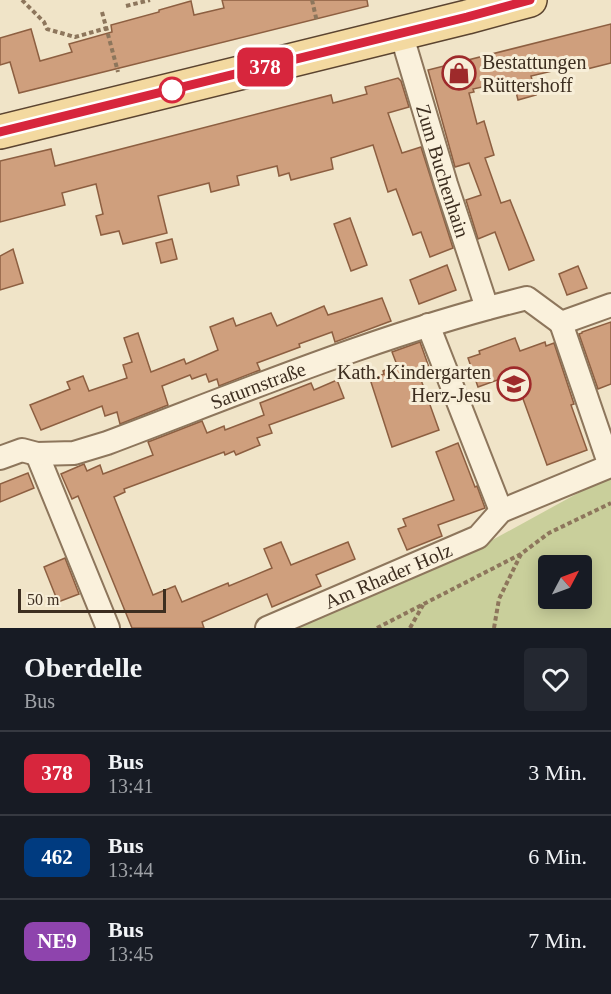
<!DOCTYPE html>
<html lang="de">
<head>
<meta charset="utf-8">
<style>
	body { margin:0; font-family:"Times New Roman",serif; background:#242831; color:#f1f3f6; height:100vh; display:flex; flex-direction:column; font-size:22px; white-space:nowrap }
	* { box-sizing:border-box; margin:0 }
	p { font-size:20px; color:#9ea1a6 }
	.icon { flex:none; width:33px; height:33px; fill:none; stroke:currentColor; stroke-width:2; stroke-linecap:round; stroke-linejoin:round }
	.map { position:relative; height:628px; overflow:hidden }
	.sheet { display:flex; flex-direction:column; background:#171b24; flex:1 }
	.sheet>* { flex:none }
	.badge { padding:0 12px; border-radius:9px; font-size:21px; line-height:39px }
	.needle { width:39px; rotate:49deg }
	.tools { position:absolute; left:538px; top:555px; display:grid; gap:12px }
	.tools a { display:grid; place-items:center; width:54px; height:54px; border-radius:6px; background:#171b24; box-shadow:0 3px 15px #0003; font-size:30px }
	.scale { position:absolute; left:18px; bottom:15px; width:148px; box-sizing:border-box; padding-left:6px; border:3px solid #3d2e20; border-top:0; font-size:16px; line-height:21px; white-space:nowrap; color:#3d2e20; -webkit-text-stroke:4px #f7eed8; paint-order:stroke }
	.map>.badge { position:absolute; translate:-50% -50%; box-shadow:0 0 0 3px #fff }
	.round { display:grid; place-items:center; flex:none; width:63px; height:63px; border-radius:6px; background:#242831 }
	.head { display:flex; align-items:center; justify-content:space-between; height:102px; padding:0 24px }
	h1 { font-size:28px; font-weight:700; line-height:45px }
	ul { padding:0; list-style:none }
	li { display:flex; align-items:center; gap:18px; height:84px; padding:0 24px; border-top:2px solid #363941 }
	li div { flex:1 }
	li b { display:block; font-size:22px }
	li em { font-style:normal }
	li .badge { min-width:66px; font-weight:700; text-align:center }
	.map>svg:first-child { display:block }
</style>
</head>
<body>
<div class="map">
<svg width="611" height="628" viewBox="0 0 611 628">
	<rect width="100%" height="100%" fill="#f0e4c8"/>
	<path fill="#c9cf9b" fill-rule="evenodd" d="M611,475v153h-319l193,-84zM549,566h33v32h-33z"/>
	<g fill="#cf9f7d" stroke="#8d5f41" stroke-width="1.5">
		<polygon points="222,0 367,0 368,6 19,93 10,62 0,65 0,38 31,29 40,61 72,52 69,44 112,32 111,25 159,12 159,10 191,1 194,15 224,8"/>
		<polygon points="611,24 611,63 587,69 586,63 531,76 536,95 518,100 513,80 473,89 474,92 469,93 477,124 484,121 494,155 485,158 501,203 510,200 534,260 509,270 495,232 478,239 466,200 481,195 469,163 455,167 428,70"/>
		<polygon points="398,78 401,81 409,107 388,113 402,153 421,147 453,248 430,257 421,232 413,235 396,189 388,192 373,145 331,158 333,169 291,180 289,173 279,176 277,166 237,176 239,185 211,192 209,183 158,196 167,233 123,244 119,231 101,235 96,216 103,214 96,184 62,193 65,205 0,222 0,161 51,149 55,166 331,95 333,103 367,94 365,87"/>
		<polygon points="350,218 367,265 351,271 334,224"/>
		<polygon points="172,239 177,259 161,263 156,243"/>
		<polygon points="13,249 23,283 0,290 0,256"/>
		<polygon points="447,265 456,290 419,304 410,280"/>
		<polygon points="578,266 587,288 567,295 559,274"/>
		<polygon points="382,298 391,321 335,342 332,332 299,344 300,347 257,363 260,370 219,386 217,379 209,382 206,374 192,379 190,375 162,386 168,405 120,424 117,412 105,416 102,406 41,430 30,405 70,389 67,382 83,376 89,391 127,378 123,365 132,362 124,338 138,333 151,372 184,359 186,364 218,350 210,327 233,318 236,326 271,313 277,326 324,306 328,315"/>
		<polygon points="611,322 611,384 598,389 579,334 582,333 582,332"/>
		<polygon points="515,338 520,351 545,342 546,346 554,343 574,404 571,405 587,450 547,465 514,374 478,387 468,358 480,354 479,351"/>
		<polygon points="420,342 431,373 420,377 439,430 392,447 370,379 384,374 383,371 397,365 392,352"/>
		<polygon points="337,380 344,398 269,425 272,433 257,438 260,445 236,455 234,451 225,455 224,452 124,489 125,492 114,497 153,595 175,586 182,602 228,583 229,586 272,568 264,549 281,542 291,565 348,542 355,559 316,575 321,586 272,607 267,594 202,622 204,628 132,628 78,496 72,499 61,474 84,464 87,471 100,465 103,474 153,455 148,442 202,421 207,433 224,426 225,430 264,415 260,403 311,383 314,390"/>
		<polygon points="458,443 475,487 477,486 485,508 438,525 442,536 407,550 398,529 406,526 403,519 454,500 436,452"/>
		<polygon points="28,473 34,488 0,502 0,484"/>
		<polygon points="65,558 79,594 58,602 44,567"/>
	</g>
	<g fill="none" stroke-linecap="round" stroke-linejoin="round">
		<defs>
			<g id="street">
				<path id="s1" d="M401,33l45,151 41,124"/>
				<polyline points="428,325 501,511"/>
				<polyline points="37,454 108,628"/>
				<path id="s2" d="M0,458l22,-8 15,4 37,-1 33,-10c138,-52 276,-110 420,-145l34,25 50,-18"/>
				<path id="s3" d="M267,628l211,-91 23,-26 109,-45 -49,-143"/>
			</g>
			<polyline id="primary" points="0,132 467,17 530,0"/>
		</defs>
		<use href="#street" stroke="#8d765c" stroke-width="26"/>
		<use href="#primary" stroke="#5b4430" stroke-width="36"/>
		<g stroke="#8d765c" stroke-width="4" stroke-dasharray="4.5 3" stroke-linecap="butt">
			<polyline points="22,0 44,22 47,29 75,37 107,28"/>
			<polyline points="312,0 317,22"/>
			<polyline points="126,6 150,0"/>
			<polyline points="102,12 118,72"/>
			<polyline points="377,628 521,554 549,533 611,503"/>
			<polyline points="410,628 423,605"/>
			<polyline points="494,628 499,599 521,554"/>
		</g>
		<use href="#street" stroke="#faf1dc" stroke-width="22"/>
		<use href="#primary" stroke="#f3d9a0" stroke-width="33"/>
	</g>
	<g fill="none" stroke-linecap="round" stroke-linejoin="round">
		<defs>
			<polyline id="line" points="0,132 467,17 530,0"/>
		</defs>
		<use href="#line" stroke="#fff" stroke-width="14"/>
		<use href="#line" stroke="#d7263d" stroke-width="9"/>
	</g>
	<defs>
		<symbol id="shop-ring" viewBox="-11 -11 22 22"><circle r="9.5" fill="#f7eed8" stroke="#9e2a2b" stroke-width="1.5"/><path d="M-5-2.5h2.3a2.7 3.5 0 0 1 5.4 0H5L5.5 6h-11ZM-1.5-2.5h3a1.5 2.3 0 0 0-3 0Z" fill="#9e2a2b"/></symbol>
		<symbol id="school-ring" viewBox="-11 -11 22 22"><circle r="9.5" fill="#f7eed8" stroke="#9e2a2b" stroke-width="1.5"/><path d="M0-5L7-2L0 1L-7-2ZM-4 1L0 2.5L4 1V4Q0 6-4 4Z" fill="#9e2a2b"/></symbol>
	</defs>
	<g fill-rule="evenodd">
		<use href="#shop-ring" x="440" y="54" width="38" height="38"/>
		<use href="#school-ring" x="495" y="365" width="38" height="38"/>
	</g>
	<circle fill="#fff" stroke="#d7263d" stroke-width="3" cx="172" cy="90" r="12"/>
	<g text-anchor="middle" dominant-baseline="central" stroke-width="6" stroke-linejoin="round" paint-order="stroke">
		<g font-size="20" fill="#3d2e20" stroke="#f7eed8" text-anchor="start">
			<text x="482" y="62">Bestattungen<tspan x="482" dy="23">Rüttershoff</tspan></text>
			<text x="491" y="372" text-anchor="end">Kath. Kindergarten<tspan x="491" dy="23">Herz-Jesu</tspan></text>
		</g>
		<g font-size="20" fill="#3d2e20" stroke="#f7eed8">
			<text stroke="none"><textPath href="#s1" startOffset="144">Zum Buchenhain</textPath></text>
			<text stroke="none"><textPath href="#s2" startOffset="272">Saturnstraße</textPath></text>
			<text stroke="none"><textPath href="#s3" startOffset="132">Am Rhader Holz</textPath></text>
		</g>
	</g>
</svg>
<div class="tools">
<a><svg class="needle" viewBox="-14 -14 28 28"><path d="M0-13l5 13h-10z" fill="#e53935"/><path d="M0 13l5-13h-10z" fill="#9ea1a6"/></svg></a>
</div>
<div class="scale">50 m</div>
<b class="badge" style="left:265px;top:67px;background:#d7263d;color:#fff">378</b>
</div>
<section class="sheet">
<div class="head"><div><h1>Oberdelle</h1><p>Bus</p></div><a class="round"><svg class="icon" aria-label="heart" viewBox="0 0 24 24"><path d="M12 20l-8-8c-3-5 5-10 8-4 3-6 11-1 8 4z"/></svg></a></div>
<ul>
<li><span class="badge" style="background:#d7263d;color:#fff">378</span><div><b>Bus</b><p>13:41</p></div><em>3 Min.</em></li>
<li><span class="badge" style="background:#003b80;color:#fff">462</span><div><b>Bus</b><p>13:44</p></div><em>6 Min.</em></li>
<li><span class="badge" style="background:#8e44ad;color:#fff">NE9</span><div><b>Bus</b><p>13:45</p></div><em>7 Min.</em></li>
</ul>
</section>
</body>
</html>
